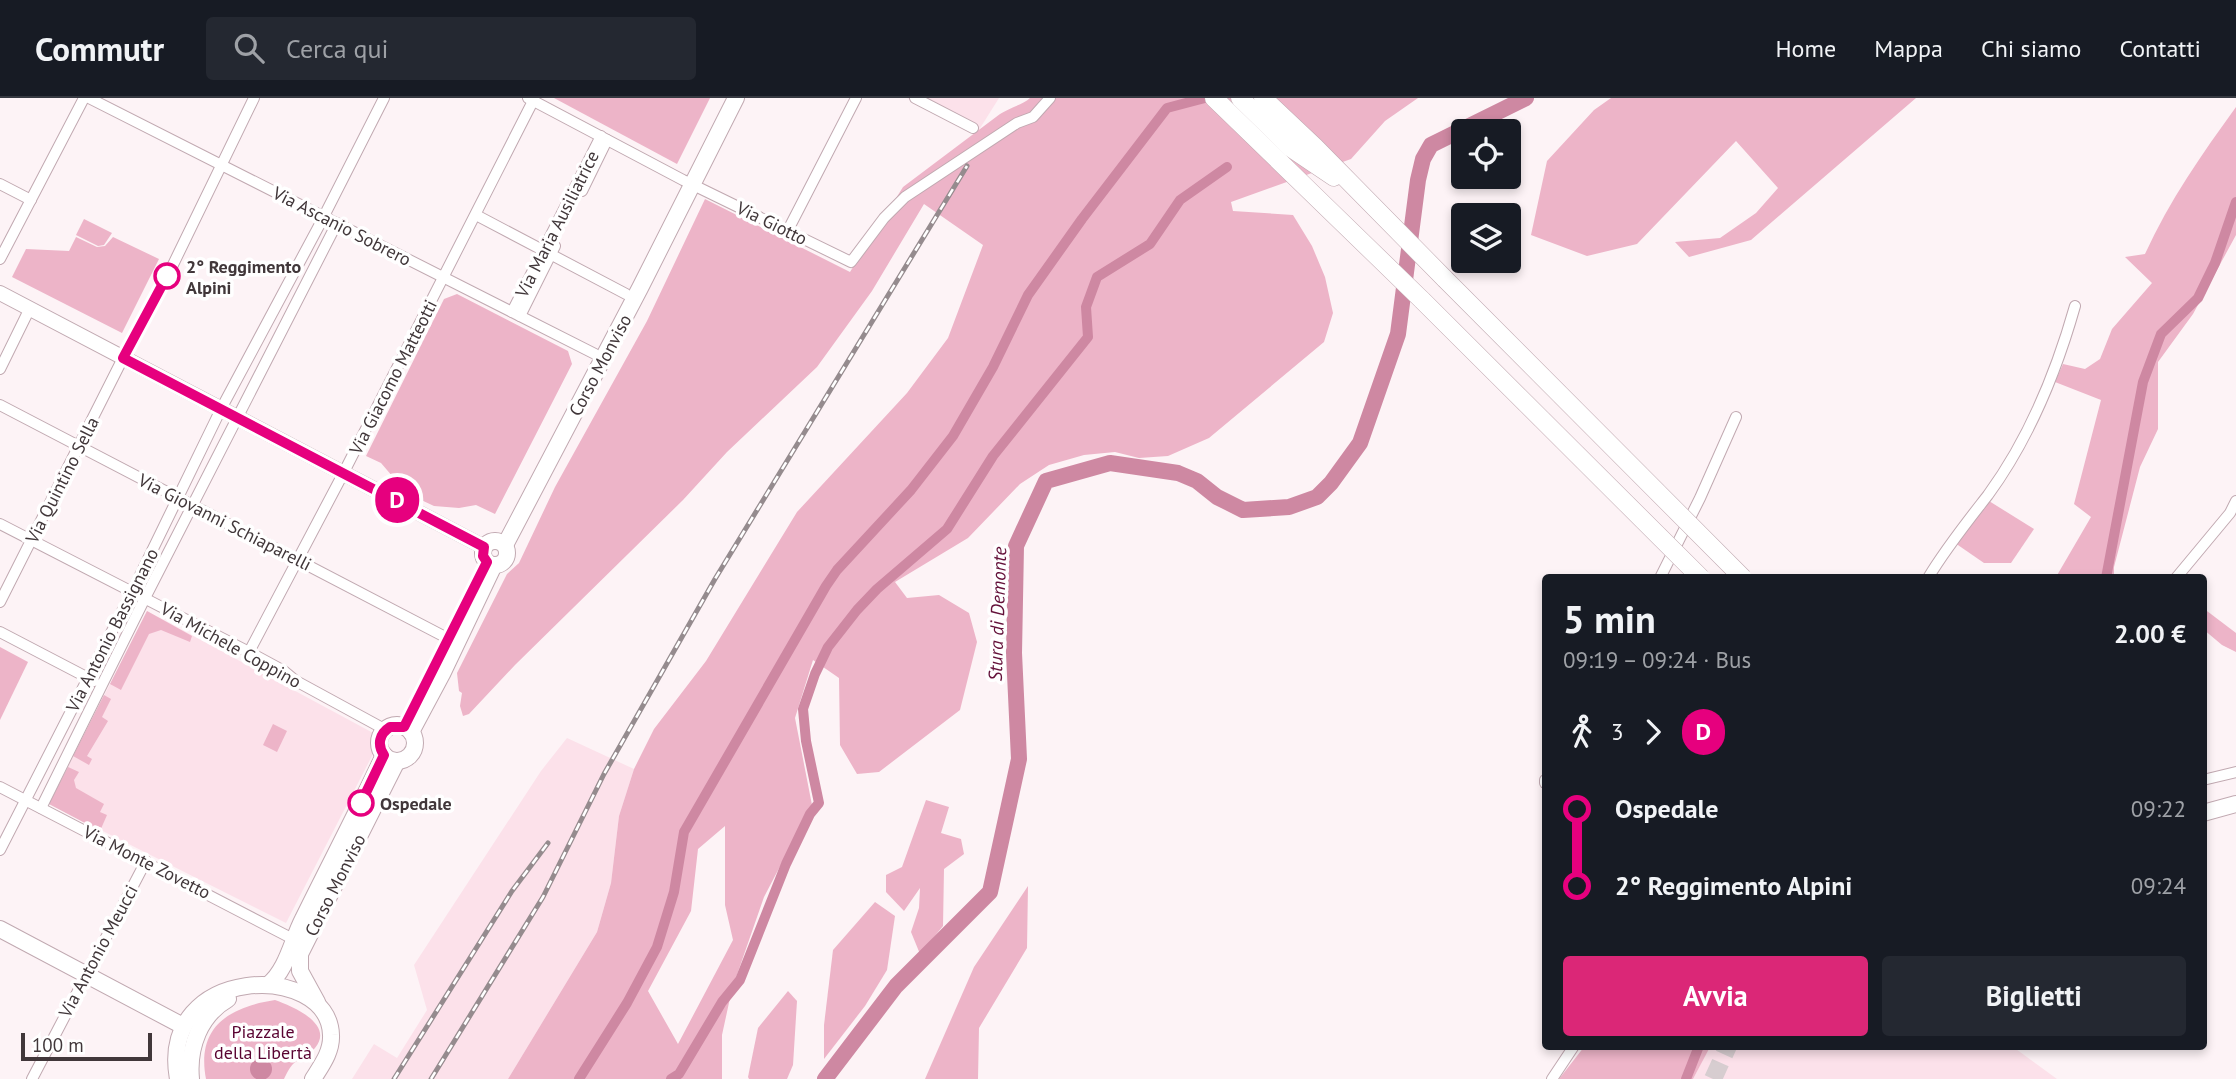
<!DOCTYPE html>
<html lang="it">
<head>
<meta charset="utf-8">
<style>
	body { margin:0; font-family:"PT Sans",sans-serif; background:#242831; color:#f1f3f6; height:100vh; display:flex; flex-direction:column; font-size:26px; white-space:nowrap }
	* { box-sizing:border-box; margin:0 }
	p { font-size:23px; color:#9ea1a6 }
	.icon { flex:none; width:38px; height:38px; fill:none; stroke:currentColor; stroke-width:2; stroke-linecap:round; stroke-linejoin:round }
	.map { position:relative; flex:1; overflow:hidden }
	.side { position:absolute; left:1542px; top:476px; width:665px; height:476px; display:flex; flex-direction:column; background:#171b24; border-radius:7px; box-shadow:0 4px 10px #0003 }
	.side>* { flex:none }
	.badge { padding:0 14px; border-radius:23px; font-size:24px; line-height:46px }
	.controls { position:absolute; left:1451px; top:21px; display:grid; gap:14px }
	.controls a { display:grid; place-items:center; width:70px; height:70px; border-radius:7px; background:#171b24; box-shadow:0 4px 10px #0003; font-size:35px }
	.scale { position:absolute; left:21px; bottom:18px; width:131px; box-sizing:border-box; padding-left:7px; border:4px solid #41373a; border-top:0; font-size:19px; line-height:24px; white-space:nowrap; color:#41373a; -webkit-text-stroke:5px #fff; paint-order:stroke }
	.map>.badge { position:absolute; translate:-50% -50%; box-shadow:0 0 0 4px #fff }
	.legs { display:flex; align-items:center; gap:10px; height:77px; padding:0 21px; font-size:23px }
	.legs p { margin-inline-start:auto }
	.head { display:flex; align-items:center; justify-content:space-between; height:119px; padding:0 21px }
	h1 { font-size:38px; font-weight:800; line-height:52px }
	.cta { display:flex; gap:14px; margin-top:auto; padding:14px 21px }
	.cta a { flex:1; height:80px; border-radius:7px; background:#db2777; color:#fff; font-size:28px; font-weight:800; line-height:80px; text-align:center }
	.cta a+a { background:#242831; color:#f1f3f6 }
	ul { padding:0 21px; list-style:none }
	li { display:flex; align-items:center; gap:24px; height:77px; font-size:26px }
	li i { display:grid; place-items:center; width:10px; height:100%; margin:0 9px; background:currentColor }
	li i::after { content:''; width:18px; height:18px; margin:-9px; border:5px solid; border-radius:50%; background:#171b24 }
	li p { margin-inline-start:auto }
	li:first-child i { background:linear-gradient(#0000 50%,currentColor 0) }
	li:last-child i { background:linear-gradient(currentColor 50%,#0000 0) }
	header { display:flex; align-items:center; gap:42px; box-sizing:border-box; height:98px; padding:0 35px; background:#171b24; border-bottom:2px solid #363941 }
	header strong { font-size:33px }
	nav { display:flex; gap:38px; margin-inline-start:auto; font-size:24px }
	.search { width:490px; height:63px; background:#242831; display:flex; align-items:center; gap:18px; box-sizing:border-box; padding:0 24px; border-radius:7px; color:#9ea1a6; font-size:26px }
	.map>svg:first-child { display:block }
</style>
</head>
<body>
<header>
<strong>Commutr</strong>
<div class="search"><svg class="icon" aria-label="search" viewBox="0 0 24 24"><circle cx="10" cy="10" r="6"/><path d="M15 15l6 6"/></svg>Cerca qui</div>
<nav><a>Home</a><a>Mappa</a><a>Chi siamo</a><a>Contatti</a></nav>
</header>
<div class="map">
<svg width="2236" height="981" viewBox="0 0 2236 981">
	<rect width="100%" height="100%" fill="#fdf3f6"/>
	<g fill="#fce1ea">
		<polygon points="907,0 999,0 977,35"/>
		<polygon points="147,513 375,636 374,654 286,825 49,706"/>
		<polygon points="567,640 634,671 619,718 611,785 597,834 508,981 352,981 374,946 397,960 427,912 414,867 541,673"/>
		<polygon points="1710,948 2017,949 2016,951 2057,981 1693,981"/>
	</g>
	<g fill="#edb4c8" fill-rule="evenodd">
		<polygon points="554,0 710,0 677,66"/>
		<path d="M1030,0h388l-33,23 -34,38 -120,43 2,9 60,4 19,31 13,31 8,36 -9,29 -115,96 -41,18 -29,2 -24,-6 -31,3 -35,10 -29,19 -52,54 -73,44 12,16 32,-3 30,18 8,29 -17,68 -81,62 -22,2 -17,-29 -1,-67 -26,-18 -18,58 17,87 -48,92 -32,92 -10,46v44h-214l89,-147 14,-49 8,-67 15,-47 20,-40 52,-68 91,-149 110,-119 41,-55 35,-93 -59,-41 -52,87 -55,76 -90,85 -44,48 -168,165 -46,49 -6,2 -3,-10 2,-13 -3,-2 -2,-18 50,-99 12,-11 36,-76 92,-166 58,-122 145,73 53,-85 97,-73c9,-6 24,-10 30,-16zM725,728v79l8,35 -55,104 -30,-53 43,-80 7,-62z"/>
		<polygon points="1611,0 1916,0 1751,142 1689,159 1675,144 1720,140 1756,115 1778,90 1736,43 1637,146 1587,158 1531,137 1547,63 1594,12"/>
		<path d="M2236,9v128l-43,79 -35,48v67l-18,38 -26,100v10h-58l35,-60 -17,-13 27,-104 -46,-18 8,-18 22,5 15,-10 12,-30 40,-46 -27,-26 20,-3c24,-53 57,-100 91,-147z"/>
		<polygon points="84,121 112,135 104,147 98,148 76,137"/>
		<polygon points="76,139 97,149 105,148 113,139 159,161 122,235 12,179 26,151 69,153"/>
		<polygon points="457,196 568,253 572,266 495,416 476,407 459,410 434,408 419,401 405,393 381,365 366,358 444,201"/>
		<polygon points="1989,403 2034,431 2011,465 1984,465 1955,445"/>
		<polygon points="2203,510 2236,535 2236,554 2222,547 2203,531"/>
		<polygon points="147,513 192,538 190,544 161,532 149,536 121,592 110,586"/>
		<polygon points="0,549 28,564 0,622"/>
		<polygon points="104,597 111,601 102,619 108,623 87,658 92,661 89,667 73,658"/>
		<polygon points="273,626 287,633 277,654 263,647"/>
		<polygon points="68,669 79,674 74,682 76,690 104,706 100,714 107,717 100,733 49,706"/>
		<polygon points="926,702 949,709 941,735 961,741 964,756 944,771 943,828 920,856 911,834 919,810 920,790 904,813 886,794 886,777 902,769"/>
		<polygon points="1028,788 1027,850 979,930 978,981 925,981 974,869"/>
		<polygon points="875,804 895,818 887,872 865,908 824,961 824,927 833,852"/>
		<polygon points="788,893 797,903 793,967 787,981 749,981 748,979 758,930"/>
		<path d="M275,902c17,6 60,24 40,48 -6,7 -16,10 -22,16 -4,4 -7,11 -9,15h-78c-10,-52 23,-72 69,-79z"/>
		<polygon points="1584,949 1584,948 1710,949 1693,981 1559,981"/>
	</g>
	<circle fill="#ce88a2" cx="261" cy="971" r="11"/>
	<g fill="none" stroke-linecap="round" stroke-linejoin="round">
		<g stroke="#ce88a2" stroke-width="10">
			<polyline points="2106,480 2143,284 2161,236 2198,200 2215,165 2236,104"/>
			<polyline points="579,981 627,905 657,849 674,794 684,734 826,488 837,472 911,392 953,338 993,269 1028,197 1082,121 1167,10 1205,0"/>
			<polyline points="671,981 679,976 722,904 740,882 786,766 810,716 819,705 806,643 803,611 815,576 828,549 857,512 877,491 947,431 993,358 1088,239 1086,209 1097,179 1150,146 1180,102 1227,69"/>
			<polyline points="1686,981 1699,948"/>
		</g>
		<polyline stroke="#ce88a2" stroke-width="16" points="825,981 896,888 990,794 1019,661 1014,555 1016,448 1046,383 1110,365 1178,375 1197,383 1217,399 1243,412 1289,409 1317,399 1331,385 1360,345 1398,236 1418,82 1423,61 1431,47 1526,0"/>
		<polyline stroke="#d7cdd0" stroke-width="18" stroke-dasharray="18 9" stroke-linecap="butt" points="1713,981 1728,948"/>
		<defs>
			<g id="minor">
				<polyline points="89,0 595,256"/>
				<polyline points="528,0 683,82 851,164 884,120 905,99 1017,25 1033,19 1050,0"/>
				<polyline points="915,0 973,30"/>
				<polyline points="0,86 31,102"/>
				<polyline points="582,93 607,42"/>
				<polyline points="476,117 626,196"/>
				<polyline points="788,132 856,0"/>
				<polyline points="0,161 84,0"/>
				<polyline points="512,214 601,38"/>
				<polyline points="520,218 555,148"/>
				<polyline points="0,271 30,210"/>
				<polyline points="0,307 449,541"/>
				<polyline points="0,426 249,554 284,573 296,583 386,632"/>
				<polyline points="1660,480 1700,400 1736,319"/>
				<path d="M1928,480c18,-30 39,-56 60,-83 41,-56 68,-122 87,-189"/>
				<polyline points="2176,480 2230,415 2236,403"/>
				<polyline points="0,504 123,260 168,177 254,0"/>
				<polyline points="0,534 94,583"/>
				<polyline points="249,554 344,374 533,3"/>
				<polyline points="1545,682 1545,685"/>
				<polyline points="2203,682 2236,674"/>
				<polyline points="0,689 293,841"/>
				<polyline points="41,710 145,500 337,125"/>
				<polyline points="0,752 132,494 221,311 321,124 384,0"/>
				<polyline points="32,981 146,763"/>
				<polyline points="1552,981 1574,948"/>
			</g>
			<polyline id="tertiary" points="0,195 484,449"/>
			<g id="secondary">
				<circle cx="495" cy="455" r="12"/>
				<polyline points="505,447 640,190 736,0"/>
				<circle cx="397" cy="645" r="18"/>
				<polyline points="411,634 442,576 494,467"/>
				<polyline points="2203,715 2236,706"/>
				<polyline points="0,831 183,928"/>
				<path d="M268,887c19,-15 24,-45 35,-66 27,-55 55,-108 81,-164"/>
				<polyline points="317,904 300,873 300,856 397,663"/>
				<path d="M178,981c-21,-115 151,-118 153,-44 1,17 -10,31 -18,44"/>
				<path d="M191,981c-3,-32 9,-64 37,-80"/>
			</g>
			<g id="trunk">
				<polyline points="1214,0 1422,202"/>
				<polyline points="1240,0 1291,50 1334,79"/>
				<polyline points="1263,0 1315,49 1445,181"/>
			</g>
		</defs>
		<use href="#minor" stroke="#c1a9b1" stroke-width="12"/>
		<use href="#tertiary" stroke="#c1a9b1" stroke-width="16"/>
		<use href="#secondary" stroke="#c1a9b1" stroke-width="18"/>
		<use href="#trunk" stroke="#c1a9b1" stroke-width="19"/>
		<use href="#minor" stroke="#fff" stroke-width="10"/>
		<use href="#tertiary" stroke="#fff" stroke-width="14"/>
		<use href="#secondary" stroke="#fff" stroke-width="16"/>
		<use href="#trunk" stroke="#fff" stroke-width="18"/>
		<defs>
			<g id="rail">
				<polyline points="394,981 512,793 548,745"/>
				<polyline points="431,981 543,799 604,676 715,481 967,68"/>
			</g>
		</defs>
		<use href="#rail" stroke="#958b8e" stroke-width="5"/>
		<use href="#rail" stroke="#fff" stroke-width="2.5" stroke-dasharray="8" stroke-linecap="butt"/>
		<defs>
			<g id="trunk-bridge">
				<polyline points="1445,181 1743,480"/>
				<polyline points="1422,202 1701,480"/>
			</g>
		</defs>
		<use href="#trunk-bridge" stroke="#c1a9b1" stroke-width="19" stroke-linecap="butt"/>
		<use href="#trunk-bridge" stroke="#fff" stroke-width="18"/>
	</g>
	<g fill="none" stroke-linecap="round" stroke-linejoin="round">
		<defs>
			<path id="line-1" d="M167,178l-44,82 361,189 -1,9 4,6 -83,165h-14c-11,7 -13,18 -6,28l-23,48"/>
		</defs>
		<use href="#line-1" stroke="#fff" stroke-width="16"/>
		<use href="#line-1" stroke="#e6007e" stroke-width="10"/>
	</g>
	<g fill="#fff" stroke="#e6007e" stroke-width="3.5">
		<circle cx="167" cy="178" r="12"/>
		<circle cx="361" cy="705" r="12"/>
	</g>
	<g text-anchor="middle" dominant-baseline="central" stroke-width="7" stroke-linejoin="round" paint-order="stroke">
		<g font-size="18" fill="#41373a" stroke="#fff">
			<text transform="translate(772 125) rotate(26)">Via Giotto</text>
			<text transform="translate(557 126) rotate(-63)">Via Maria Ausiliatrice</text>
			<text transform="translate(342 128) rotate(27)">Via Ascanio Sobrero</text>
			<text transform="translate(600 267) rotate(-62)">Corso Monviso</text>
			<text transform="translate(393 279) rotate(-63)">Via Giacomo Matteotti</text>
			<text transform="translate(62 382) rotate(-63)">Via Quintino Sella</text>
			<text transform="translate(225 424) rotate(27)">Via Giovanni Schiaparelli</text>
			<text transform="translate(112 532) rotate(-63)">Via Antonio Bassignano</text>
			<text transform="translate(231 547) rotate(29)">Via Michele Coppino</text>
			<text transform="translate(147 764) rotate(27)">Via Monte Zovetto</text>
			<text transform="translate(335 787) rotate(-63)">Corso Monviso</text>
			<text transform="translate(98 853) rotate(-62)">Via Antonio Meucci</text>
		</g>
		<g font-size="18" font-weight="bold" fill="#41373a" stroke="#fff" text-anchor="start">
			<text x="186" y="168">2° Reggimento<tspan x="186" dy="21">Alpini</tspan></text>
			<text x="380" y="705">Ospedale</text>
		</g>
		<g font-size="18" fill="#590331" stroke="#fff">
			<text x="263" y="933">Piazzale<tspan x="263" dy="21">della Libertà</tspan></text>
		</g>
		<g font-size="19" font-style="italic" fill="#64113a" stroke="#fff">
			<text transform="translate(997 516) rotate(-88)">Stura di Demonte</text>
		</g>
	</g>
</svg>
<div class="controls">
<a><svg class="icon" aria-label="locate" viewBox="0 0 24 24"><circle cx="12" cy="12" r="6"/><path d="M12 2v4M12 18v4M2 12h4M18 12h4"/></svg></a>
<a><svg class="icon" aria-label="layers" viewBox="0 0 24 24"><path d="M12 4l9 5-9 5-9-5zM3 14l9 5 9-5"/></svg></a>
</div>
<div class="scale">100 m</div>
<b class="badge" style="left:397px;top:402px;background:#e6007e;color:#fff">D</b>
<section class="side">
<div class="head"><div><h1>5 min</h1><p>09:19 – 09:24 · Bus</p></div><b>2.00 €</b></div>
<div class="legs"><svg class="icon" aria-label="walk" viewBox="0 0 24 24"><circle cx="13" cy="4" r="2"/><path d="M13 8l-2 6 4 7M11 14l-3 7M7 12l3-4h3l4 4"/></svg>3<svg class="icon" aria-label="forward" viewBox="0 0 24 24"><path d="M9 5l7 7-7 7"/></svg><b class="badge" style="background:#e6007e;color:#fff">D</b></div>
<ul>
<li><i style="color:#e6007e"></i><b>Ospedale</b><p>09:22</p></li>
<li><i style="color:#e6007e"></i><b>2° Reggimento Alpini</b><p>09:24</p></li>
</ul>
<div class="cta"><a>Avvia</a><a>Biglietti</a></div>
</section>
</div>
</body>
</html>
